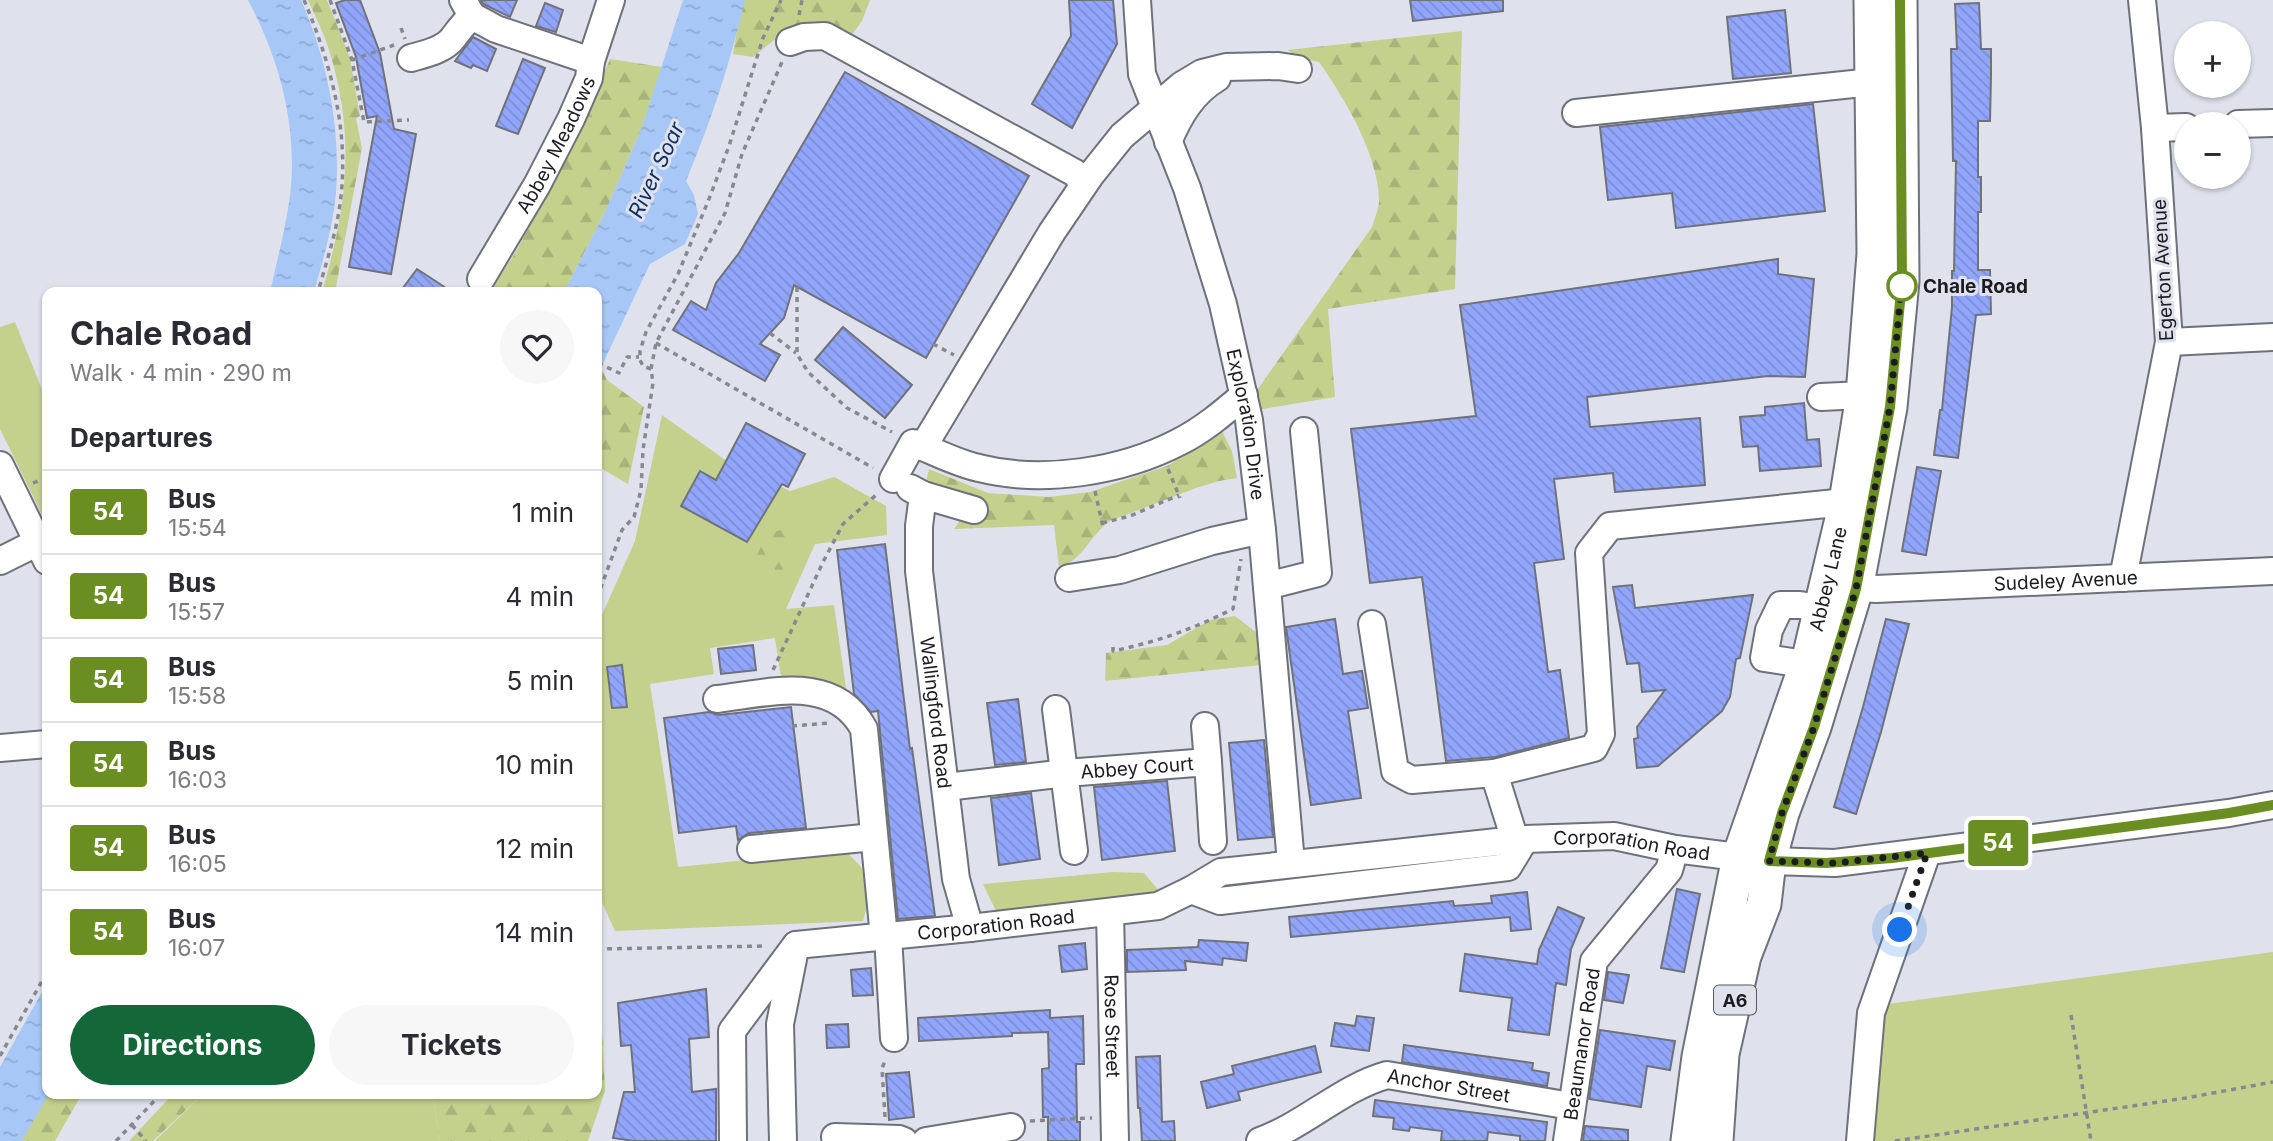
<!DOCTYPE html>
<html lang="en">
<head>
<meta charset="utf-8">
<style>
	body { margin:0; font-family:Inter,sans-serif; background:#f7f7f7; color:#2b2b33; height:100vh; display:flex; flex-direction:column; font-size:26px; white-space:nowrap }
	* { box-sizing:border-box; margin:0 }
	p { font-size:23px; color:#7c7c81 }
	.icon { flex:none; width:38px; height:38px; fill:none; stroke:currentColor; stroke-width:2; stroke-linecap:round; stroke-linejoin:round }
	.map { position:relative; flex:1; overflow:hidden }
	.sheet { position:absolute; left:42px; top:287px; width:560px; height:812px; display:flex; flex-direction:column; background:#fff; border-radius:14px; box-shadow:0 2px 5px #0004 }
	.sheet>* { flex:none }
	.badge { padding:0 14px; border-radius:5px; font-size:24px; line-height:46px }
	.tools { position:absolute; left:2174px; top:21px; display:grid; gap:14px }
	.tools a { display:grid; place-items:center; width:77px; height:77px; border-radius:50%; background:#fff; box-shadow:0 2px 5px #0004; font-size:35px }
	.you { position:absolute; width:35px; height:35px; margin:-18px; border:5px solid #fff; border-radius:50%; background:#1a73e8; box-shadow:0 0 0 10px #1a73e833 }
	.map>.badge { position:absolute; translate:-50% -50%; box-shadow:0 0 0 4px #fff }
	h2 { padding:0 28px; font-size:26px; line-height:63px }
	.round { display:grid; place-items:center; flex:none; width:74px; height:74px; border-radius:37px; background:#f7f7f7 }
	.summary { display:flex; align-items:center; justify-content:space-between; height:119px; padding:0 28px }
	h1 { font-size:33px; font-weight:700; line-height:52px }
	.button { display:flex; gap:14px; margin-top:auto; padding:14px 28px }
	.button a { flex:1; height:80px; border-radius:42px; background:#136738; color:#fff; font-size:28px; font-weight:700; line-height:80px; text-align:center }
	.button a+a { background:#f7f7f7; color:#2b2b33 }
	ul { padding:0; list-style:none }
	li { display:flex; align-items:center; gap:21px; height:84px; padding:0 28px; border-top:2px solid #e1e1e2 }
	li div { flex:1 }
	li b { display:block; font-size:26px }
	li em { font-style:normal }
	li .badge { min-width:77px; font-weight:700; text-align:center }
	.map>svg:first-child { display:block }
</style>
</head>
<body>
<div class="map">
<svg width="2273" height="1141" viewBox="0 0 2273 1141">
	<defs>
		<pattern id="forest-firs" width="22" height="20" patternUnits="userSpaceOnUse" patternTransform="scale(1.75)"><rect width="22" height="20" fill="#c3d18d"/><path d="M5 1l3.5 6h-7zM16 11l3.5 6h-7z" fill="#a7b379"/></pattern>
		<pattern id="water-ripples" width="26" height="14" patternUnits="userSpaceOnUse" patternTransform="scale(1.75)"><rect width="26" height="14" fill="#a7c7f7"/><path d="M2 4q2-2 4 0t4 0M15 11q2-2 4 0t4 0" fill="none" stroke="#8faad3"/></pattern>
		<pattern id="building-back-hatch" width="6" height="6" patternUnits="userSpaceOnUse" patternTransform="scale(1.75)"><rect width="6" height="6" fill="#91a5fb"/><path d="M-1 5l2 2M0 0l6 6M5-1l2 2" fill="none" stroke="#7c8dd7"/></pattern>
	</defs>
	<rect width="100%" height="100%" fill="#dfe2ec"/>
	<g fill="#c3d18d">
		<polygon points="15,322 47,402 47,525 0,429 0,327"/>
		<polygon points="662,415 724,459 790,491 834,477 886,506 887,535 815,544 786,609 834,605 846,688 839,694 782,683 775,638 710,648 714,674 650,684 678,867 845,850 862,868 868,902 863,921 615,931 600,898 597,879 597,626 635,541"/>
		<polygon points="1113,872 1144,873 1160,892 997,913 983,884"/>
		<polygon points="2273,952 2273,1141 1853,1141 1865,1007"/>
		<polygon points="203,1094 433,1094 439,1141 155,1141"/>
	</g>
	<g fill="url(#forest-firs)">
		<path d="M308,0h19l23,58 10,58 -4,2 6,30 -27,144h-13c25,-86 34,-155 7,-242 -5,-17 -14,-34 -21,-50z"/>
		<polygon points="742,0 870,0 862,21 851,36 807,28 774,40 753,57 733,54"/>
		<path d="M1462,31l-7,258 -127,20 7,88 -78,13 -4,-14 119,-169c2,-8 7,-18 7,-26 0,-45 -35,-104 -60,-139l-23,-5 -8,-7z"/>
		<path d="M610,59l52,8 -21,63 -37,84 -40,78h-76c23,-28 39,-60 55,-92 24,-46 46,-92 67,-141z"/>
		<polygon points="601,368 607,380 644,407 628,484 597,466 597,376"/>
		<path d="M1222,431l10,20 5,27 -18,3 -23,7 -86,33c-21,15 -27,40 -51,46l-5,-42 -100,4 20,-28 -51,-6 6,-26 59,24 61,4 41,-5 77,-26z"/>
		<polygon points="799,525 780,554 793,563 788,569 775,570 757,556 766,534"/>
		<polygon points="1235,616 1257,633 1261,665 1105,681 1106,653 1167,645 1210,620"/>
		<polygon points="597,967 599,967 605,1091 588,1141 439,1141 433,1094 597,1094"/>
		<polygon points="47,1094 82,1094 55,1141 9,1141"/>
		<polygon points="173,1094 203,1094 153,1141 129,1141"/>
	</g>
	<g fill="url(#water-ripples)">
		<path d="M248,0h53c26,58 40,129 35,193 -3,34 -13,67 -22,99h-44c9,-41 22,-85 22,-127 0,-59 -17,-114 -44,-165z"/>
		<path d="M683,0h62c-15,64 -34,121 -59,181l8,14 4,19 -13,30 -35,20 -53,112v-84h-33l40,-78 37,-84z"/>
		<polygon points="47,983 49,1094 22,1141 0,1141 0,1067"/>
	</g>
	<g fill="url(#building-back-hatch)" stroke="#70727b" stroke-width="2">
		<polygon points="345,0 360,0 380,53 394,129 416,134 391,274 349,267 377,116 367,118 356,57 336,3"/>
		<polygon points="481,0 517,0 510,17 483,4"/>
		<polygon points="1069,0 1113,0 1117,44 1072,128 1032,104 1071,36"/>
		<polygon points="1410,0 1503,0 1503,11 1413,21"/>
		<polygon points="545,3 563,10 556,32 536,26"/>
		<polygon points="1979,3 1981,49 1991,49 1991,76 1990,121 1978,121 1978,177 1981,177 1981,212 1978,212 1978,270 1990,270 1991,314 1976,315 1958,458 1934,455 1940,410 1942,410 1952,307 1952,271 1954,271 1956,161 1953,161 1951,49 1957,49 1955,4"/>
		<polygon points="1785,10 1791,73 1733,79 1727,17"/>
		<polygon points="473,37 496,49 487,71 473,65 471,68 455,61"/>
		<polygon points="523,59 545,68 518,134 496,126"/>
		<polygon points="845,72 1029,176 926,358 794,285 784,318 760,344 780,355 765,381 673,330 691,301 706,310 716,283 739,253"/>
		<polygon points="1813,104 1825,211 1676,228 1672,193 1608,200 1600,127"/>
		<polygon points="1778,259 1778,274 1814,279 1805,377 1768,376 1587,397 1590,427 1700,418 1705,485 1615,492 1613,473 1554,479 1564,559 1534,563 1548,672 1560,670 1569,738 1495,757 1446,761 1422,577 1370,583 1351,429 1476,416 1460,305"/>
		<polygon points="417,269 452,292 400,292"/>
		<polygon points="843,327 912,385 885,418 815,360"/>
		<polygon points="1804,403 1807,440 1819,439 1821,466 1760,471 1758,446 1743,447 1740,417 1765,415 1765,407"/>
		<polygon points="746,423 805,454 788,487 782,484 747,542 681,506 700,471 716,480"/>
		<polygon points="1917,467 1941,471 1926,555 1902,551"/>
		<polygon points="885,544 910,749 912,748 935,916 898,919 878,711 871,712 854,694 837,550"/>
		<polygon points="1632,585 1635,608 1753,595 1740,658 1736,659 1730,697 1722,711 1658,766 1637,768 1634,739 1638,738 1637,727 1665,690 1642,692 1639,663 1627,664 1613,587"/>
		<polygon points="1335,619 1343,674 1362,671 1368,708 1348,711 1361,798 1311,805 1286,627"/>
		<polygon points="1886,619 1909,624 1881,732 1856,814 1834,807 1863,707"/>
		<polygon points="753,645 756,670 721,674 718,649"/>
		<polygon points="622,665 627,707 612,708 607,667"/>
		<polygon points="1018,699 1026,762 995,765 987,703"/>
		<polygon points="791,707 806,828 749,833 738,840 736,826 679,833 664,718 709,712 719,715"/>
		<polygon points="1264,740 1273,837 1238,840 1229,743"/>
		<polygon points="1167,781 1175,851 1102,860 1094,787"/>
		<polygon points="1031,793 1040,859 999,865 991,798"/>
		<polygon points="1677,889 1700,894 1684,972 1661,968"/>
		<polygon points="1527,892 1531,929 1511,931 1510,917 1291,937 1289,917 1453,901 1454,906 1492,903 1491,896"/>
		<polygon points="1558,907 1584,918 1571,949 1566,985 1556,983 1549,1035 1508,1030 1512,998 1460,991 1465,954 1537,964 1539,950"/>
		<polygon points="1199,940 1248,943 1246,961 1223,958 1222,965 1185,961 1186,970 1127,972 1127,950 1198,947"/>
		<polygon points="1085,943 1087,969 1062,972 1059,946"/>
		<polygon points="871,968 873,995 853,996 851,970"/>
		<polygon points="1608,972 1629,975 1623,1003 1604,1000"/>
		<polygon points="706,989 709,1037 689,1039 692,1092 716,1089 716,1141 634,1141 613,1138 624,1092 635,1092 631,1045 621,1046 618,1003"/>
		<polygon points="1050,1010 1050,1018 1083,1016 1084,1064 1076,1064 1077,1122 1080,1122 1080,1141 1048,1141 1048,1117 1043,1117 1042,1069 1049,1068 1048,1032 1012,1033 1012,1036 919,1041 918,1018"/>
		<polygon points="1357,1016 1374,1018 1369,1051 1331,1046 1335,1023 1355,1026"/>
		<polygon points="848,1024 849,1047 827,1048 826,1025"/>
		<polygon points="1600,1030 1675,1041 1670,1070 1647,1066 1641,1107 1589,1099"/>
		<polygon points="1404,1045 1533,1063 1532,1070 1549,1073 1547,1086 1402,1062"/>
		<polygon points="1315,1046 1321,1072 1238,1092 1240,1100 1207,1108 1201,1082 1234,1074 1232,1066"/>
		<polygon points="1160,1056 1162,1122 1174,1121 1175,1141 1142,1141 1140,1108 1138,1108 1136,1057"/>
		<polygon points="909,1072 914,1117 889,1120 886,1074"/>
		<polygon points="1375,1100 1547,1122 1545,1141 1520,1141 1520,1136 1488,1132 1487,1141 1441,1141 1442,1131 1410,1127 1409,1131 1393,1129 1394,1118 1373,1116"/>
		<polygon points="1585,1126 1628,1130 1628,1141 1583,1141"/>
	</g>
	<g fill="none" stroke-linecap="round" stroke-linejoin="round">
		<defs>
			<g id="minor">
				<polyline points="463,0 472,16 496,29 591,61"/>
				<path id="s1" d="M1137,0l5,74 45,114 36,116 26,116 13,110 29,333"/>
				<polyline points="790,42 804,37 825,36 1075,173 1084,184"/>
				<path d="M411,58c14,-4 33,-8 42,-20 6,-8 11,-15 19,-22"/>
				<polyline points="1576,113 1872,82"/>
				<polyline points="2238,124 2273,123"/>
				<polyline points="2155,128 2186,127"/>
				<path d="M1168,142c11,-26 24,-49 49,-64"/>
				<path id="s2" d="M481,279l56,-94 34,-66 18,-41 2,-17 20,-61"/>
				<polyline points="2169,342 2273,337"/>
				<polyline points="1821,397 1863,395"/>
				<polyline points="923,447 1052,232 1090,176 1122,136 1182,85 1202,73 1226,67 1278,66 1298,69"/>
				<polyline points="0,465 47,561"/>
				<path d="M893,479l20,-36c21,8 43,20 66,25 63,16 142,4 200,-26 24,-12 44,-29 65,-47"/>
				<polyline points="910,488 923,495 974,510"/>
				<path id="s3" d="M923,495l-4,31v45l37,308 14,49"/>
				<polyline points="0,561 38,542"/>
				<polyline points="1069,578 1120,570 1212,541 1262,530"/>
				<polyline points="2123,578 2169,342 2155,128 2142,0"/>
				<polyline points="1267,586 1318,573 1304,431"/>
				<path id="s4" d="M1838,586l38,3 397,-18"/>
				<polyline points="1372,624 1395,771 1412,780 1494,773 1515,840"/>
				<polyline points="1806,664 1764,658 1769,630 1781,605 1800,605 1821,608"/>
				<path d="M717,699c52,-6 117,-26 147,30l20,208"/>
				<polyline points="1056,709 1074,851"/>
				<polyline points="1205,726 1208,762"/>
				<polyline points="0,748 47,744"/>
				<polyline points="1494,773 1594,748 1601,734 1589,553 1610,526 1846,502"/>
				<path id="s5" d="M946,787l120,-14 142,-11 5,79"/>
				<polyline points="751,849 874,837"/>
				<polyline points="1191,890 1220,901 1508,867 1525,839"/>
				<path id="s6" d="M1110,912l5,229"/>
				<polyline points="888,936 894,1038"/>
				<path id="s7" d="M796,945l174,-17 188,-22 33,-16 30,-18 304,-33 89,-3 61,13 94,12 66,2 394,-50 44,-8"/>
				<polyline points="835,1137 899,1139 904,1141"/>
				<polyline points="733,1141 732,1031 796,945"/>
				<polyline points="783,1141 780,1024 794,954"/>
				<polyline points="926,1141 1011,1127"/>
				<path id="s8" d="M1260,1141c45,-16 81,-53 127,-66l184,31"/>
				<path id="s9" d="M1567,1141l27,-180 75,-91 6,-21"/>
				<polyline points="1860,1141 1871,1013 1927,853"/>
			</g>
			<g id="major">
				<path id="s10" d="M1688,1141l11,-84 40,-200 71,-203 36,-152 17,-107 11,-141 -3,-254"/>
				<polyline points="1716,1141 1722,1054 1744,956 1764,904 1769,861 1782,813 1814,727 1856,589 1890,407 1902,281 1900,0"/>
			</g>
		</defs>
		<use href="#minor" stroke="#6e717a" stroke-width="30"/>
		<use href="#major" stroke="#6e717a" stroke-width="37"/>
		<g stroke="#878991" stroke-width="3.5" stroke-dasharray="5 5" stroke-linecap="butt">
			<path d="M304,0c27,64 46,133 36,204 -4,30 -14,59 -22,88"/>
			<polyline points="330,0 352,60 364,122 409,120"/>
			<polyline points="799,15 802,0"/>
			<polyline points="401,28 405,39"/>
			<polyline points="352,60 394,45"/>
			<polyline points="797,287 797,354 808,372 847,408 892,432"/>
			<polyline points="770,333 796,353"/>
			<polyline points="656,343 873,468"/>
			<polyline points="933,344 954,355"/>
			<polyline points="598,363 619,373 627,357 639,357"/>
			<polyline points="651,369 643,366 640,360 640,351 646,332 678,274 709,199 729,146 763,38 781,0"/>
			<polyline points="1168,469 1180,498"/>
			<polyline points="33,483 47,477"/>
			<polyline points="1095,491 1103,527"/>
			<polyline points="1102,523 1130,516 1179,495"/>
			<polyline points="597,598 622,530 634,517 641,490 643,450 653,383 651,369 656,343 725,213 742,154 782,62"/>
			<path d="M1113,647v4c47,-10 77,-21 120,-42l8,-50"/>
			<polyline points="773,670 823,562 843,524 876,495"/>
			<polyline points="792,726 829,723"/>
			<polyline points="597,949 766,946"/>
			<polyline points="2071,1015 2091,1141"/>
			<polyline points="0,1056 47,972"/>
			<polyline points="885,1117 882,1068 886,1059"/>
			<polyline points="1030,1121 1092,1118"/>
			<polyline points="132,1125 146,1141"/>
			<polyline points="116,1141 161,1094"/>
			<polyline points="1895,1141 2186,1098 2273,1082"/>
		</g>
		<use href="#minor" stroke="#fff" stroke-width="26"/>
		<use href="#major" stroke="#fff" stroke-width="33"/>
	</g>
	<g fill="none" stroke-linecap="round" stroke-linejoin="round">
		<defs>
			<polyline id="line" points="1900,0 1902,281 1890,407 1856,589 1814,727 1782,813 1769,861 1826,863 1892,858 2229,813 2273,805"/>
		</defs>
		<use href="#line" stroke="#fff" stroke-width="16"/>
		<use href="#line" stroke="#6b8e23" stroke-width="10"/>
		<polyline stroke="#1b1c20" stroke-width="7" stroke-dasharray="0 12.6" points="1900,930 1927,853 1835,863 1769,861 1782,813 1814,727 1856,589 1890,407 1902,281 1902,286"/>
	</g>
	<circle fill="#fff" stroke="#6b8e23" stroke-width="3.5" cx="1902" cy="286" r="14"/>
	<g text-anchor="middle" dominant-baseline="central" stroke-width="6" stroke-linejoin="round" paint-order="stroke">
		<rect fill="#dfe2ec" stroke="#56575d" stroke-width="2" x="1714" y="985.5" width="42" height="29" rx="5"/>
		<g font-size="18" font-weight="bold" fill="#1b1c20">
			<text x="1735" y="1000">A6</text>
		</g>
		<g font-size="19" fill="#1b1c20" stroke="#dfe2ec">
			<text stroke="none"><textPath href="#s2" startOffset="154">Abbey Meadows</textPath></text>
			<text transform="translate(2163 270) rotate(-93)">Egerton Avenue</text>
			<text stroke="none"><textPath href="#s1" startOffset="441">Exploration Drive</textPath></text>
			<text stroke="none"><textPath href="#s10" startOffset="581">Abbey Lane</textPath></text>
			<text stroke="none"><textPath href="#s4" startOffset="228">Sudeley Avenue</textPath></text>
			<text stroke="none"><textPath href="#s3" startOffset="219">Wallingford Road</textPath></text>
			<text stroke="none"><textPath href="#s5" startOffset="192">Abbey Court</textPath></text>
			<text stroke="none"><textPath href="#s7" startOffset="849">Corporation Road</textPath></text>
			<text stroke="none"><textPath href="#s7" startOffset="201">Corporation Road</textPath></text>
			<text stroke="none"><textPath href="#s6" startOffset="114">Rose Street</textPath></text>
			<text stroke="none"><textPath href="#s9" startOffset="98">Beaumanor Road</textPath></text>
			<text stroke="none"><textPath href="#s8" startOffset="206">Anchor Street</textPath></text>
		</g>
		<g font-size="19" font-weight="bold" fill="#1b1c20" stroke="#dfe2ec" text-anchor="start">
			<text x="1923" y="286">Chale Road</text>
		</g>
		<g font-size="21" font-style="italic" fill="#0e3060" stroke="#dfe2ec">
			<text transform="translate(656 170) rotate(-65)">River Soar</text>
		</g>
	</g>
</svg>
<div class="tools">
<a>+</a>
<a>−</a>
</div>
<div class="you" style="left:1900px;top:930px"></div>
<b class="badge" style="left:1998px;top:843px;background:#6b8e23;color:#fff">54</b>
<section class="sheet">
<div class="summary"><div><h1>Chale Road</h1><p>Walk · 4 min · 290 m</p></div><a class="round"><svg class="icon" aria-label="heart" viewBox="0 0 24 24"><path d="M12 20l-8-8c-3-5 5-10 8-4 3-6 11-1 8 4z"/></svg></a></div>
<h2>Departures</h2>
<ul>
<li><span class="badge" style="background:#6b8e23;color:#fff">54</span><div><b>Bus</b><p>15:54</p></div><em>1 min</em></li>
<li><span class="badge" style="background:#6b8e23;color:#fff">54</span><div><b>Bus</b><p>15:57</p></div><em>4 min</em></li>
<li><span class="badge" style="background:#6b8e23;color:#fff">54</span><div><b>Bus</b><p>15:58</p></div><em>5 min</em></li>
<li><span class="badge" style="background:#6b8e23;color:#fff">54</span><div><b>Bus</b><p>16:03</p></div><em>10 min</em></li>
<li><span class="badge" style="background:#6b8e23;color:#fff">54</span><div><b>Bus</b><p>16:05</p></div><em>12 min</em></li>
<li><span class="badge" style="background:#6b8e23;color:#fff">54</span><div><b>Bus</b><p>16:07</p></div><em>14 min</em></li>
</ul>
<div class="button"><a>Directions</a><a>Tickets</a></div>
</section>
</div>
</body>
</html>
